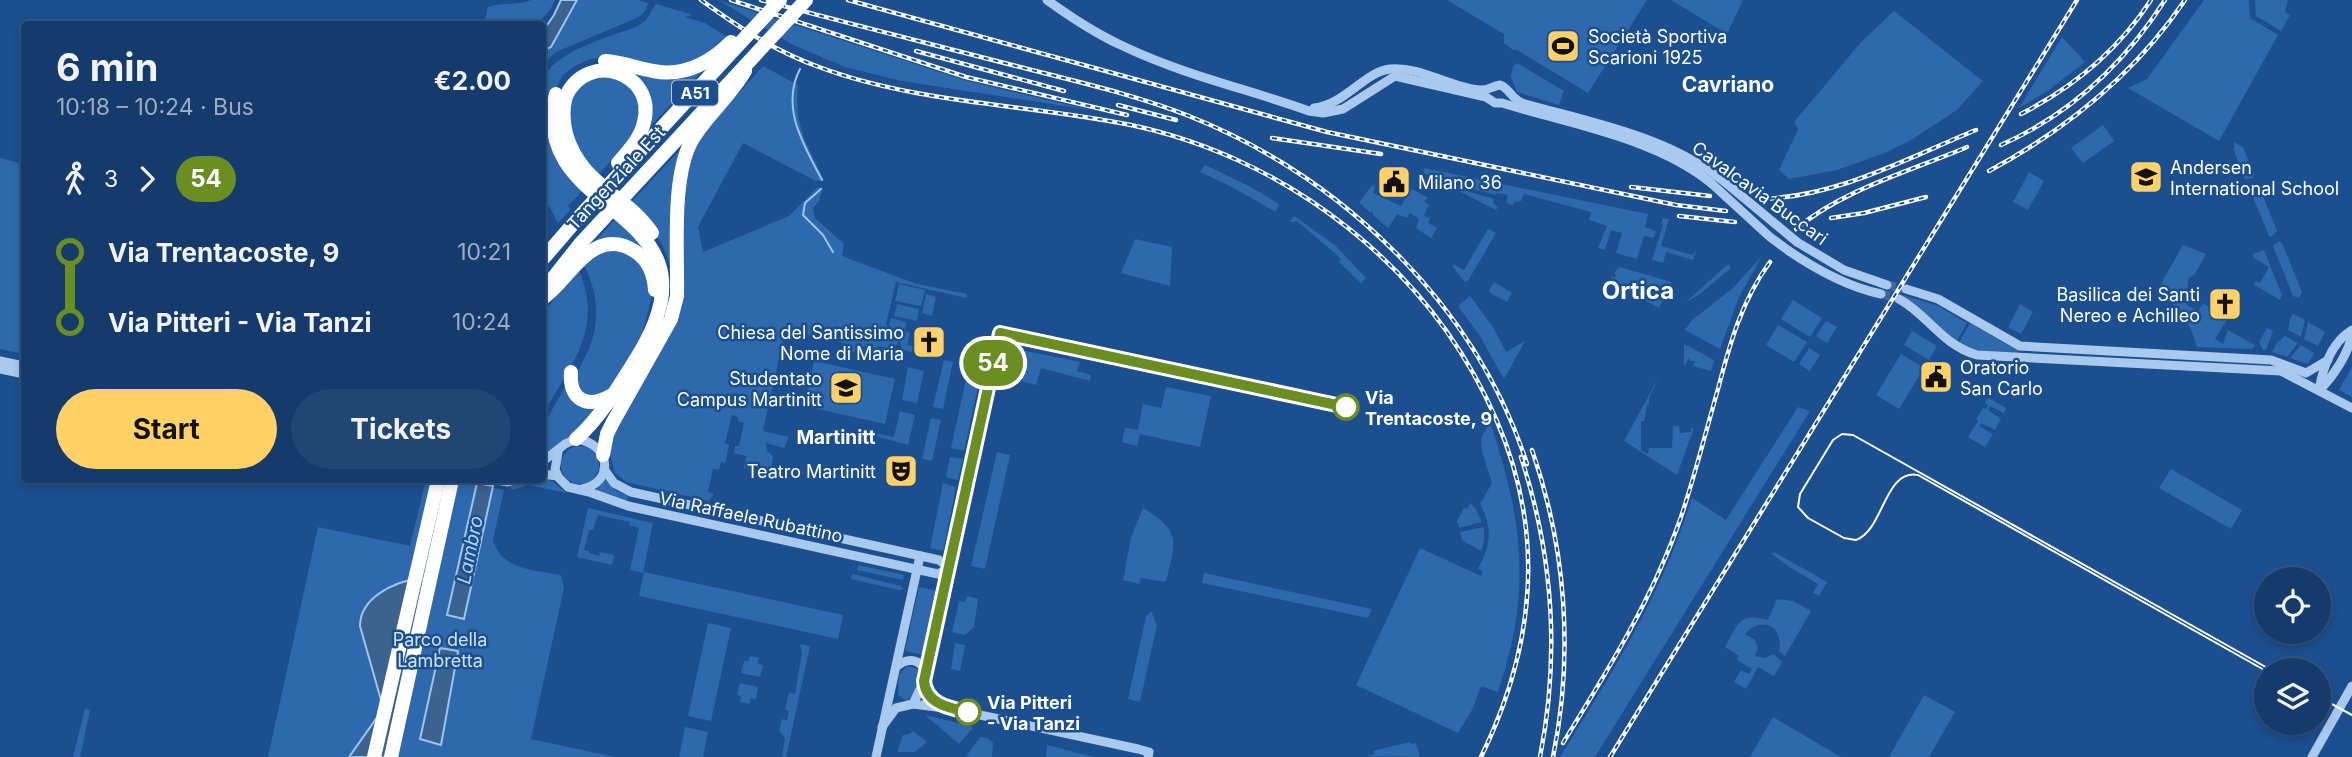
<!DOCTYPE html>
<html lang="en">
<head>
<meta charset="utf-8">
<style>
	body { margin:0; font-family:Inter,sans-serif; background:#214673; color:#f1f3f6; height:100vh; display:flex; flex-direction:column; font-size:26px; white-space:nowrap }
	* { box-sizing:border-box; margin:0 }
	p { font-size:23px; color:#9dadc1 }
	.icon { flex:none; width:38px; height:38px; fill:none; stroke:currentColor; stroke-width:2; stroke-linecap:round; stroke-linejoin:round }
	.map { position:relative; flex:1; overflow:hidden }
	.details { position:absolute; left:21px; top:21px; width:525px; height:462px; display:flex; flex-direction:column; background:#143b6b; border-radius:7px; box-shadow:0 4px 10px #0003,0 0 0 2px #33557e }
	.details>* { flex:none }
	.badge { padding:0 14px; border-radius:23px; font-size:24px; line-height:46px }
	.buttons { position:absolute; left:2254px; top:567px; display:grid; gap:14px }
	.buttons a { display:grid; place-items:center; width:77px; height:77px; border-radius:50%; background:#143b6b; box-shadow:0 4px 10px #0003,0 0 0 2px #33557e; font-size:35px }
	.map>.badge { position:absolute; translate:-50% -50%; box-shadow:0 0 0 4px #fff }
	.legs { display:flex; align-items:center; gap:10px; height:77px; padding:0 35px; font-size:23px }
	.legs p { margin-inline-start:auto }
	.overview { display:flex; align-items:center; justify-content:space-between; height:119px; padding:0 35px }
	h1 { font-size:38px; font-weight:700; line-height:52px }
	.action { display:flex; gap:14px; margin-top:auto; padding:14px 35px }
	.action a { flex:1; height:80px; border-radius:42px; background:#ffd166; color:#111; font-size:28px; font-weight:700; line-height:80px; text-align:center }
	.action a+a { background:#214673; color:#f1f3f6 }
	ul { padding:0 35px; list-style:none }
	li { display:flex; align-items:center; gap:24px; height:70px; font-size:26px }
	li i { display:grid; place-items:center; width:10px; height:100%; margin:0 9px; background:currentColor }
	li i::after { content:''; width:18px; height:18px; margin:-9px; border:5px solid; border-radius:50%; background:#143b6b }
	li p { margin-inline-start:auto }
	li:first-child i { background:linear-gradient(#0000 50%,currentColor 0) }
	li:last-child i { background:linear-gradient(currentColor 50%,#0000 0) }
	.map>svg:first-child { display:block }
</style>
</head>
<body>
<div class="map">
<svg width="2352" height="757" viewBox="0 0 2352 757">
	<rect width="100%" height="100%" fill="#1b4f8f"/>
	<g fill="#2e69ad">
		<path d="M531,0h24l-5,10 -13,14h-53l4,-17c14,-5 29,-1 43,-7z"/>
		<polygon points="577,0 639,0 648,3 646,10 639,17 556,52 543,64 542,51 551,46"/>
		<polygon points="718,0 967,81 1090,110 902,81 845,67 793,45"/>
		<polygon points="1447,0 1647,0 1588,93 1517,50 1513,50 1504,43 1504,34"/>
		<polygon points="1671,0 1743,0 1727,34"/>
		<polygon points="2204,0 2249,0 2250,18 2278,35 2219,141 2128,88 2147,79"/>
		<polygon points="2255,0 2288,0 2285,12 2290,15 2281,31 2256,16"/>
		<path d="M656,4l37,11 -9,2 21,6 24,15 -17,16 -41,15 -70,-12 -13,3 -13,6 -12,9 -10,18 31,96 -16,17 3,3 -13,14 -12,-23 2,-5 -5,-4v-115c21,-28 64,-38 95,-50l8,-6z"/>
		<polygon points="1894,11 1983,81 1957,110 1908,142 1882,154 1837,170 1789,179 1779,170 1798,129 1794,122 1862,41"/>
		<polygon points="2062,37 2085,62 2049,90 2019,108"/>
		<polygon points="1517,63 1564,91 1559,105 1517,92 1511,77 1513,66"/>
		<polygon points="596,65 608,64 706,67 646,131 650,114 617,67 564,91 562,90 578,72"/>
		<path d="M763,66l35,19c-4,42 9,59 26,95l-8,1 -73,-38 -45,84 5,25 86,-36 29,-29 5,1 -4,13 -6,7 2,10 29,26 -2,12 75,28 50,10 -1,4 -70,-16 -10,42 12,18 -5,8 -14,-4 -2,4 -17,-4 -2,7 -15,-3 1,-7 -17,-4v-4l-14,-3 -1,4 -27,-5 -22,100 26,6 -5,11 -18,-5 1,8 6,5 -2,15 -19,-4 -1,2 -7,-1 2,-12 -12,-3 1,-7h4l5,-23 -6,-2v-4l-6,-2 -7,28 4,2 -4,18 -4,-1 -2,8 -6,-1 -5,23 6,2 -5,7 -83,-19 -11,-9 -7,-27 70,-129 6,-129 10,-45z"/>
		<polygon points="595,73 634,86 643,116 629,142 595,178 586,167 567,125 573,89"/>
		<polygon points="2103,125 2114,141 2083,163 2071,148"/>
		<polygon points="2234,142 2243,147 2254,175 2253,178 2245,179 2234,151"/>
		<path d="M683,147l-13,119c-8,-29 -20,-41 -42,-61z"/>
		<polygon points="0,158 24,164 24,354 0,349"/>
		<polygon points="1205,165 1251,187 1279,204 1276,212 1230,186 1200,172"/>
		<polygon points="1424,168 1648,214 1645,227 1656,231 1654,238 1644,236 1637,259 1616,253 1622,233 1611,230 1605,250 1598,248 1607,226 1589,220 1591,212 1524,194 1521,201 1514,202 1512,205 1506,203 1508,195 1497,193 1496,195 1465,187 1464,190 1494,199 1493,203 1498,207 1496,210 1424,173"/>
		<polygon points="2029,172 2044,181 2028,210 2013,202"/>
		<polygon points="1372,185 1375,187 1373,193 1401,206 1412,189 1428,198 1424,201 1429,205 1424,215 1427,218 1431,216 1428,223 1437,228 1431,238 1416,228 1419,219 1410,213 1407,218 1397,214 1388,228 1373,215 1373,212 1371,213 1359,203"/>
		<polygon points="2255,185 2259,186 2277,231 2271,237 2269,236 2250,190"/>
		<polygon points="1294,216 1336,246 1366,278 1361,283 1339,262 1341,260 1337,255 1297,221 1290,222"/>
		<polygon points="617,217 632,227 646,256 590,247"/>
		<polygon points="1663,218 1669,219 1661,246 1693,255 1697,248 1693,260 1666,252 1663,263 1652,260 1663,225 1661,224"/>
		<polygon points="1488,229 1496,233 1468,281 1465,282 1452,266 1453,264 1464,270"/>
		<polygon points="1135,239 1172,247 1170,286 1121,273"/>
		<polygon points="2279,241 2282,243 2302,292 2299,298 2293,296 2273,246"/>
		<path d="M2183,245l23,9 -11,20 -7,5v7l-4,7 3,12 11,6 5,-8 25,15 -13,21 8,5 5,-14 27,15 -3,4 -55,-2c-6,-24 -19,-42 -40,-56z"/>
		<path d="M609,248l29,9 14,28 -1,15 -9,35 -32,54 -15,8 -17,-5c-2,-25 3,-24 12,-46 11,-28 7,-58 -8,-84z"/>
		<polygon points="2264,250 2282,295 2280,300 2254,285 2256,281 2260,283 2269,267 2254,258 2253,254"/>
		<polygon points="1762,256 1739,297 1720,349 1685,330 1691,321 1733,288"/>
		<polygon points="1728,264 1731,268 1701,293 1685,303"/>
		<path d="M577,267c29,59 -6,98 -34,147v-100z"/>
		<polygon points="1619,267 1672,282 1659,308 1614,284 1616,280 1611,283 1609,282 1612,276 1615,278 1616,275 1614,273"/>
		<polygon points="1494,282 1512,293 1507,302 1490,293 1489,290"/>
		<polygon points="899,284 925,290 921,306 895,301"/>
		<polygon points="926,294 936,297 932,316 922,313"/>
		<polygon points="1903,295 1938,306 1967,323 1957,341 1901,298"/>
		<polygon points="1470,296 1493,327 1506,352 1525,341 1504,379 1480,336 1458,306"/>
		<polygon points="1793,300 1822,318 1810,337 1781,319"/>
		<polygon points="897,304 919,309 917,321 894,316"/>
		<polygon points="2020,304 2033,312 2021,334 2008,327"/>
		<polygon points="2293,314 2305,320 2301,337 2288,330 2290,319"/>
		<polygon points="891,318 906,322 905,331 910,333 907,345 913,346 912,352 902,350 900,341 889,325"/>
		<polygon points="1826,321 1837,327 1827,343 1816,336"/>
		<polygon points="2308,322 2325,332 2318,346 2304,339"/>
		<path d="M1970,323l48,27 -1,5c-21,-1 -40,-1 -58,-13z"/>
		<polygon points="1778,325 1807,342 1794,362 1766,345"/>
		<polygon points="2267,328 2273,331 2266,350 2263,350 2259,342"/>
		<polygon points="1912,331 1937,346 1929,360 1904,345"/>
		<polygon points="2285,336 2298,343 2287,357 2272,352 2277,343"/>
		<polygon points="975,339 988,342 964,451 951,448"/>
		<polygon points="1684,344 1714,360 1711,371 1693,366 1695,361 1690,361 1689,358 1684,366"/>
		<polygon points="2301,345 2314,353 2308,364 2290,358"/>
		<polygon points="1011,348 1080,362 1077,371 1091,375 1090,381 1041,368 1036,385 1002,376 1007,352"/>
		<polygon points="1809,348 1820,355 1810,371 1799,364"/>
		<polygon points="1901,354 1924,368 1899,409 1876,395"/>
		<polygon points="944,360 953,362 943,409 933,407"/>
		<polygon points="814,361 895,379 885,424 804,406"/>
		<polygon points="908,367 924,371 917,403 902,400"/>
		<polygon points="2352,367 2352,397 2339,390"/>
		<polygon points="1660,375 1649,398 1649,405 1647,405 1644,421 1641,421 1641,450 1648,454 1649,448 1672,448 1673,426 1679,426 1680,433 1691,432 1691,428 1694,428 1677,475 1624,441"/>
		<polygon points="567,383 599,403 577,432 559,443 543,458 542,428"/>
		<polygon points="1166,387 1211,396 1200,447 1140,434 1137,446 1122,442 1125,428 1138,430 1143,404 1161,408"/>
		<polygon points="1988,398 2006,408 2004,413 1990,406 1988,410 2001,419 1995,430 1981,423 1979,426 1993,434 1985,447 1968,437 1978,421 1976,419 1983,408 1986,409 1988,405 1985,403"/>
		<path d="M1798,407l12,4 -215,346h-35c53,-85 102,-163 132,-259l34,22z"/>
		<polygon points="900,411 915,415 908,445 875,436 875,433 894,437"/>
		<polygon points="931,418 941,420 932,461 922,459"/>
		<path d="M1490,422c33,98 42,170 8,270l-17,-6 -9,24 -14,23 -102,-48 64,-137 61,28 2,-4 -5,-4c13,-22 15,-40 2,-64l12,-21 -10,-31 -1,-14z"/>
		<circle cx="580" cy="465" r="19"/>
		<polygon points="997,452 1010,455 985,569 971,566"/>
		<polygon points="950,457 963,459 958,480 946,477"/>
		<polygon points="2171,469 2242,510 2231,529 2159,488"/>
		<polygon points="543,478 553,482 567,493 528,485 513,490 511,488 508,491 511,486"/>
		<polygon points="605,479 615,490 628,496 627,503 596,490"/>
		<path d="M426,480h29l49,10 -11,50c8,30 43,30 68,35l3,13 -33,151 84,18h-347l50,-230 92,19z"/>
		<polygon points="943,483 956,487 943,551 930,548"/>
		<polygon points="1470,503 1476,509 1482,522 1459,528 1457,521 1464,508 1467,509"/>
		<polygon points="588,508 653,523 643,573 630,570 639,528 629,525 630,522 598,515 593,530 589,530 584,550 589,551 589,553 599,556 600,552 614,555 612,565 577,557"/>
		<path d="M1143,508c39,23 33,35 23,74l-25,-4 -2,6 -16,-4 8,-43z"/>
		<polygon points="1484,527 1484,541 1481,551 1462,540 1460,532"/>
		<polygon points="1774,552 1827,582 1819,596 1813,593 1818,584 1791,568 1772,554"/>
		<polygon points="858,565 904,575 903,580 857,570"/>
		<polygon points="644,572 843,615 838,639 639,596"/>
		<polygon points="1204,573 1372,609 1368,618 1202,583"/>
		<polygon points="852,574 901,586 904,589 899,590 851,579"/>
		<polygon points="919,587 938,591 924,655 905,651"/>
		<polygon points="967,596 978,599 974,627 965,635 952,632 959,601 965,602"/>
		<path d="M1777,599l16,2 18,10 -26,45 -6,-5c5,-25 -17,-36 -34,-17l10,6 3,8 -3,8 10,2 9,-4 8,8 -8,14 -16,-9 -12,22 -12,-7 7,-12 8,4 3,-5 -15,-9 2,-4 -14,-9c14,-24 13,-35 43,-27z"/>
		<polygon points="1151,611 1157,625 1140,702 1128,699 1146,617"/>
		<polygon points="708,623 731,628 711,721 688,716"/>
		<polygon points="955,643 965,645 960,671 951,669"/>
		<polygon points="800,644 810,646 786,757 782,757 785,738 779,731 782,719 787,720 789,711 785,709 789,693 795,694 802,653"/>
		<polygon points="750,656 759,658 758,664 763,665 760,677 741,673 744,661 748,661"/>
		<path d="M907,666l10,3c5,11 -1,27 -11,32l-8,-6 1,-20z"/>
		<polygon points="740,683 758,687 756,699 751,698 750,704 740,702 741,696 737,695"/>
		<polygon points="1924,695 1955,712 1929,757 1889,757"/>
		<polygon points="85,709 90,710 80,757 73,757"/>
		<polygon points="925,715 971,726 973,728 959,744"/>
		<polygon points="1773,717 1841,757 1750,757"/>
		<polygon points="685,727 708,732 703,757 679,757"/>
		<polygon points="913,731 927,742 915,752 897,752 903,735 909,734"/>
		<polygon points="980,737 987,738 993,743 992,757 966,757"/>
		<polygon points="1410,742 1411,744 1416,743 1420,757 1367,756 1374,754 1373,751"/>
		<polygon points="1047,745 1094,757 1046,757"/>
	</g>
	<g fill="#3c6290" stroke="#9cc4f0" stroke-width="2">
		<polygon points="561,0 577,0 551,47 543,51 543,31 554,15"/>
		<polygon points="477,483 493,486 464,619 447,615"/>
		<path d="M419,578l15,3 -37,176h-48l29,-41 3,-16 -21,-74c0,-29 35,-44 59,-48z"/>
		<polygon points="440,648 458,651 441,745 420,739"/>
	</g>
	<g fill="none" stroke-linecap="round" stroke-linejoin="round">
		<g stroke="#9cc4f0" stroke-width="2">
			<path d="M800,69c-20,39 4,76 22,111"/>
			<polyline points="821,189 805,203 803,215 823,235 833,252"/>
		</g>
		<g stroke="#3d69a0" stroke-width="9" stroke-dasharray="9 4.5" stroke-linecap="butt">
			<polyline points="1887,285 1906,289"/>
			<polyline points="1881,294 1899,299"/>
		</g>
		<g stroke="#a9c9ee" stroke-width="9">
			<path d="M1047,0c25,18 51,35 78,47 59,28 123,42 184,64l14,2 20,-4 52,-33 91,21 9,6h7c68,21 154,35 209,80"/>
			<path d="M1314,108c32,-4 50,-36 76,-39 30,-3 59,18 89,21 9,1 13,-4 21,-5 9,3 12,14 22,18 70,20 146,33 204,80"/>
			<polyline points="1797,242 1844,270 1887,285"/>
			<path d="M1789,251c28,19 59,36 92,43"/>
			<polyline points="1906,289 1938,299 2020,346 2271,360 2306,373 2328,360"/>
			<path d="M1899,299c28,15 43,46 78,56l304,16 71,37"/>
			<polyline points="0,361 24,366"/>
			<polyline points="0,369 24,374"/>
			<path d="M2321,389c13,-14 27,-35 31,-54"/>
			<path d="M2319,390c4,-23 13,-48 33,-60"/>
			<polyline points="558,452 555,470 559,478 568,487 589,492 628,506 938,574 949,568"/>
			<path d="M542,462l23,-18 11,-5c34,4 40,43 6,50"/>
			<polyline points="604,469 614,483 631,492 939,560 949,568"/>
			<polyline points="542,474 557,476"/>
			<polyline points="497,480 508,482 516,480"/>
			<path d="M896,667c11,-10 25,-9 29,6"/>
			<polyline points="924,684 929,696 944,706"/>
			<polyline points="913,704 924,681 949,568"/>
			<polyline points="882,727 896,708 913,704 952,709 1138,749 1149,752 1148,757"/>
			<polyline points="876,757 920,556"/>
			<polyline points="2312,757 2352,686"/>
		</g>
		<g stroke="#fff" stroke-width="14">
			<path d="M556,94c-31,128 181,110 78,268 -16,26 -35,57 -58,77"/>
			<path d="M566,96c-4,13 -3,25 0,38 15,52 60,60 86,99"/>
			<path d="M542,299c28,-19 51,-76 94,-47 13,9 18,22 19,38"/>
			<path d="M571,372c-2,28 16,37 39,24"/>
			<path d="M603,455l4,-21 6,-12 58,-103 6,-23c1,-43 -6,-119 15,-156 14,-24 37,-42 53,-69"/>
			<polyline points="374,757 438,480"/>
			<polyline points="391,757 452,480"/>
		</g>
		<g stroke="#fff" stroke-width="2">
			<path d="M2266,671l-348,-196c-34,-6 -34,55 -62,65l-12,-2 -36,-20 -10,-11 2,-13 33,-54 9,-6 11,1 418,235"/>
			<polyline points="2319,697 2352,715"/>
		</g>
		<defs>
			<g id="rail">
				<path d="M701,0c37,27 74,51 118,67 99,37 209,37 312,58 159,34 300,144 365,294 50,114 39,228 -15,338"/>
				<polyline points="731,0 966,77 1127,115"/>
				<path d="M761,0c85,23 170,44 255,66 58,15 117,28 173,50 153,61 287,189 338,348"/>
				<polyline points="848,0 1327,132 1676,205 1726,211"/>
				<polyline points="916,51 1064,91"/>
				<polyline points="1118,105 1176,120"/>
				<path d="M2021,114c53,-27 98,-65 130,-114"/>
				<polyline points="1272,138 1381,154"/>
				<path d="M2001,145c70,-31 123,-81 164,-145"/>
				<path d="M1989,171c78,-42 146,-97 196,-171"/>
				<polyline points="1631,187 1710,196"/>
				<path d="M1760,199c78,-2 145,-40 216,-69"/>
				<polyline points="1679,216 1735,222"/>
				<polyline points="1831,218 1864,213 1926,197"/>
				<path d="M1796,229c48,-40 115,-58 171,-82"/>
				<path d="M1532,450c34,98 42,205 21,307"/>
				<path d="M1521,457c32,98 39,199 19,300"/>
				<path d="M1563,743c45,-73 90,-145 118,-226 14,-42 25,-86 37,-128 12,-46 24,-89 52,-127"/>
				<polyline points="1610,757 2077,0"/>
			</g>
		</defs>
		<use href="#rail" stroke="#fff" stroke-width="4.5"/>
		<use href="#rail" stroke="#1b4f8f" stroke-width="2" stroke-dasharray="5" stroke-linecap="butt"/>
		<g stroke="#a9c9ee" stroke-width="9">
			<polyline points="1711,183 1770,237 1789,251"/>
			<polyline points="1726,183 1797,242"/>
		</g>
		<g stroke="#fff" stroke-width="14">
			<path d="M605,61c16,1 32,7 48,10 31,6 57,-8 78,-29"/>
			<path d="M566,96c22,-47 91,-23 78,26 -3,16 -16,29 -26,41"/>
			<polyline points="542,260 579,217 780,0"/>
			<polyline points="542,292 580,244 806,0"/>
		</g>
	</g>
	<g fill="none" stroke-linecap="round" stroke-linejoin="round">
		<defs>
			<path id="line-1" d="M968,712c-19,-4 -42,-8 -44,-31l76,-348 346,74"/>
		</defs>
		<use href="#line-1" stroke="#fff" stroke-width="16"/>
		<use href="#line-1" stroke="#6b8e23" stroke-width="10"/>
	</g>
	<defs>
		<symbol id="stadium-square" viewBox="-11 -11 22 22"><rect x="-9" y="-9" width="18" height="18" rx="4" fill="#ffd166" stroke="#1b4f8f"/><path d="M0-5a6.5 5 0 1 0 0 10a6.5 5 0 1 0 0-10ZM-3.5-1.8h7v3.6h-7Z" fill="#111"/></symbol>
		<symbol id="school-square" viewBox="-11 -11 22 22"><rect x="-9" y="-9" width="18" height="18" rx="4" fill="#ffd166" stroke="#1b4f8f"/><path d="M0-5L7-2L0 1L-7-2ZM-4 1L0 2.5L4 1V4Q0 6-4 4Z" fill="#111"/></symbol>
		<symbol id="civic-square" viewBox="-11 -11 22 22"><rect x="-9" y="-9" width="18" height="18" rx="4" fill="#ffd166" stroke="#1b4f8f"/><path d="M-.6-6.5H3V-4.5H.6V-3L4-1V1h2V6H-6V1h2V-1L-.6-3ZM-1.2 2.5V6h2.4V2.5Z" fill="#111"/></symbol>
		<symbol id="church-square" viewBox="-11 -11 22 22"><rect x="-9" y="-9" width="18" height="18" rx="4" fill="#ffd166" stroke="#1b4f8f"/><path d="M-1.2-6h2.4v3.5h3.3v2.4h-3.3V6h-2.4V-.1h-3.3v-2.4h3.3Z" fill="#111"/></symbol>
		<symbol id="university-square" viewBox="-11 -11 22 22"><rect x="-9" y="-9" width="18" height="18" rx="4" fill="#ffd166" stroke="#1b4f8f"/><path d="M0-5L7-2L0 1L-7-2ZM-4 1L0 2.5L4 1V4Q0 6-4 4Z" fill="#111"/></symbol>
		<symbol id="theatre-square" viewBox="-11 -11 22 22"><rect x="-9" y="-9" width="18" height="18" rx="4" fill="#ffd166" stroke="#1b4f8f"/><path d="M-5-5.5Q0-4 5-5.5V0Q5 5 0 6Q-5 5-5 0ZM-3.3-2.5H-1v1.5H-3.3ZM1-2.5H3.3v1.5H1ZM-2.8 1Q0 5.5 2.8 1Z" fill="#111"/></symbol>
	</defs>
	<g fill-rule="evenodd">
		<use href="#stadium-square" x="1544" y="27" width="38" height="38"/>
		<use href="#school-square" x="2127" y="158" width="38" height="38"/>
		<use href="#civic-square" x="1375" y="163" width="38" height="38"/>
		<use href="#church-square" x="2206" y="285" width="38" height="38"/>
		<use href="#church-square" x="910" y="323" width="38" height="38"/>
		<use href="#civic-square" x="1917" y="358" width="38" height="38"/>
		<use href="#university-square" x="827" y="369" width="38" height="38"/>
		<use href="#theatre-square" x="882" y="452" width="38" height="38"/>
	</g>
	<g fill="#fff" stroke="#6b8e23" stroke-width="3.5">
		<circle cx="1346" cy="407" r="12"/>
		<circle cx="968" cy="712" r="12"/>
	</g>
	<g text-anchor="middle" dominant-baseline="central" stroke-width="5" stroke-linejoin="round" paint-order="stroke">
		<rect fill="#1b4f8f" stroke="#bbcadd" stroke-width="2" x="672" y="80.5" width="46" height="25" rx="5"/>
		<g font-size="16" font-weight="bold" fill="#fff">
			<text x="695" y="93">A51</text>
		</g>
		<g font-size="18" fill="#fff" stroke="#1b4f8f" text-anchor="start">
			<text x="1588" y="36">Società Sportiva<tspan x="1588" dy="21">Scarioni 1925</tspan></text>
			<text x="2170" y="167">Andersen<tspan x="2170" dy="21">International School</tspan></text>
			<text x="1418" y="182">Milano 36</text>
			<text x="2200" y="294" text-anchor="end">Basilica dei Santi<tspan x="2200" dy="21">Nereo e Achilleo</tspan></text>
			<text x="904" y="332" text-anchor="end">Chiesa del Santissimo<tspan x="904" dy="21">Nome di Maria</tspan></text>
			<text x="1960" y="367">Oratorio<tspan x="1960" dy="21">San Carlo</tspan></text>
			<text x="822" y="378" text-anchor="end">Studentato<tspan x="822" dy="21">Campus Martinitt</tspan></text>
			<text x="876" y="471" text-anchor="end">Teatro Martinitt</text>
		</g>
		<g font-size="18" fill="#fff" stroke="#1b4f8f">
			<text transform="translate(616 178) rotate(-47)">Tangenziale Est</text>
			<text transform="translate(1760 193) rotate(36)">Cavalcavia Buccari</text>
			<text transform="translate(751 517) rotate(12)">Via Raffaele Rubattino</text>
		</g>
		<g font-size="18" font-weight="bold" fill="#fff" stroke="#1b4f8f" text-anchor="start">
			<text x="1365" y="397">Via<tspan x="1365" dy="21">Trentacoste, 9</tspan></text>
			<text x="987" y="702">Via Pitteri<tspan x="987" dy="21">- Via Tanzi</tspan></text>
		</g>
		<g font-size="18" fill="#cfe3fa" stroke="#1b4f8f">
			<text x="440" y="639">Parco della<tspan x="440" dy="21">Lambretta</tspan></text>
		</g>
		<g font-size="19" font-weight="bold" fill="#fff" stroke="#1b4f8f">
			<text x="836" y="437">Martinitt</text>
		</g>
		<g font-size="19" font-style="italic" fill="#b5d3f5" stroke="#1b4f8f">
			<text transform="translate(470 550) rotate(-79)">Lambro</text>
		</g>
		<g font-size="21" font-weight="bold" fill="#fff" stroke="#1b4f8f">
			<text x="1728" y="84">Cavriano</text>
		</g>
		<g font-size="24" font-weight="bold" fill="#fff" stroke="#1b4f8f">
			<text x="1638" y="290">Ortica</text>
		</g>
	</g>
</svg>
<div class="buttons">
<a><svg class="icon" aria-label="locate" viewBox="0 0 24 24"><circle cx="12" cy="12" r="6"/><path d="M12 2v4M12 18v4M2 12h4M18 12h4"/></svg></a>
<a><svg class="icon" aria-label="layers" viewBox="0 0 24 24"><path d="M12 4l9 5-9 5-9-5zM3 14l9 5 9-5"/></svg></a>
</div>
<b class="badge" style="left:993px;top:363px;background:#6b8e23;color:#fff">54</b>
<section class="details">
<div class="overview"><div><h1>6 min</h1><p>10:18 – 10:24 · Bus</p></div><b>€2.00</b></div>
<div class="legs"><svg class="icon" aria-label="walk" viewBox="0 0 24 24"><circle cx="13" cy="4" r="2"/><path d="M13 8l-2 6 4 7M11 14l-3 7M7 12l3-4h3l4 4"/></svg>3<svg class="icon" aria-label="forward" viewBox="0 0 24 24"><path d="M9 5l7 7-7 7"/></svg><b class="badge" style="background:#6b8e23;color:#fff">54</b></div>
<ul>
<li><i style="color:#6b8e23"></i><b>Via Trentacoste, 9</b><p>10:21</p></li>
<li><i style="color:#6b8e23"></i><b>Via Pitteri - Via Tanzi</b><p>10:24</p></li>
</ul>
<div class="action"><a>Start</a><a>Tickets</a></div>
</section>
</div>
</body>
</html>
